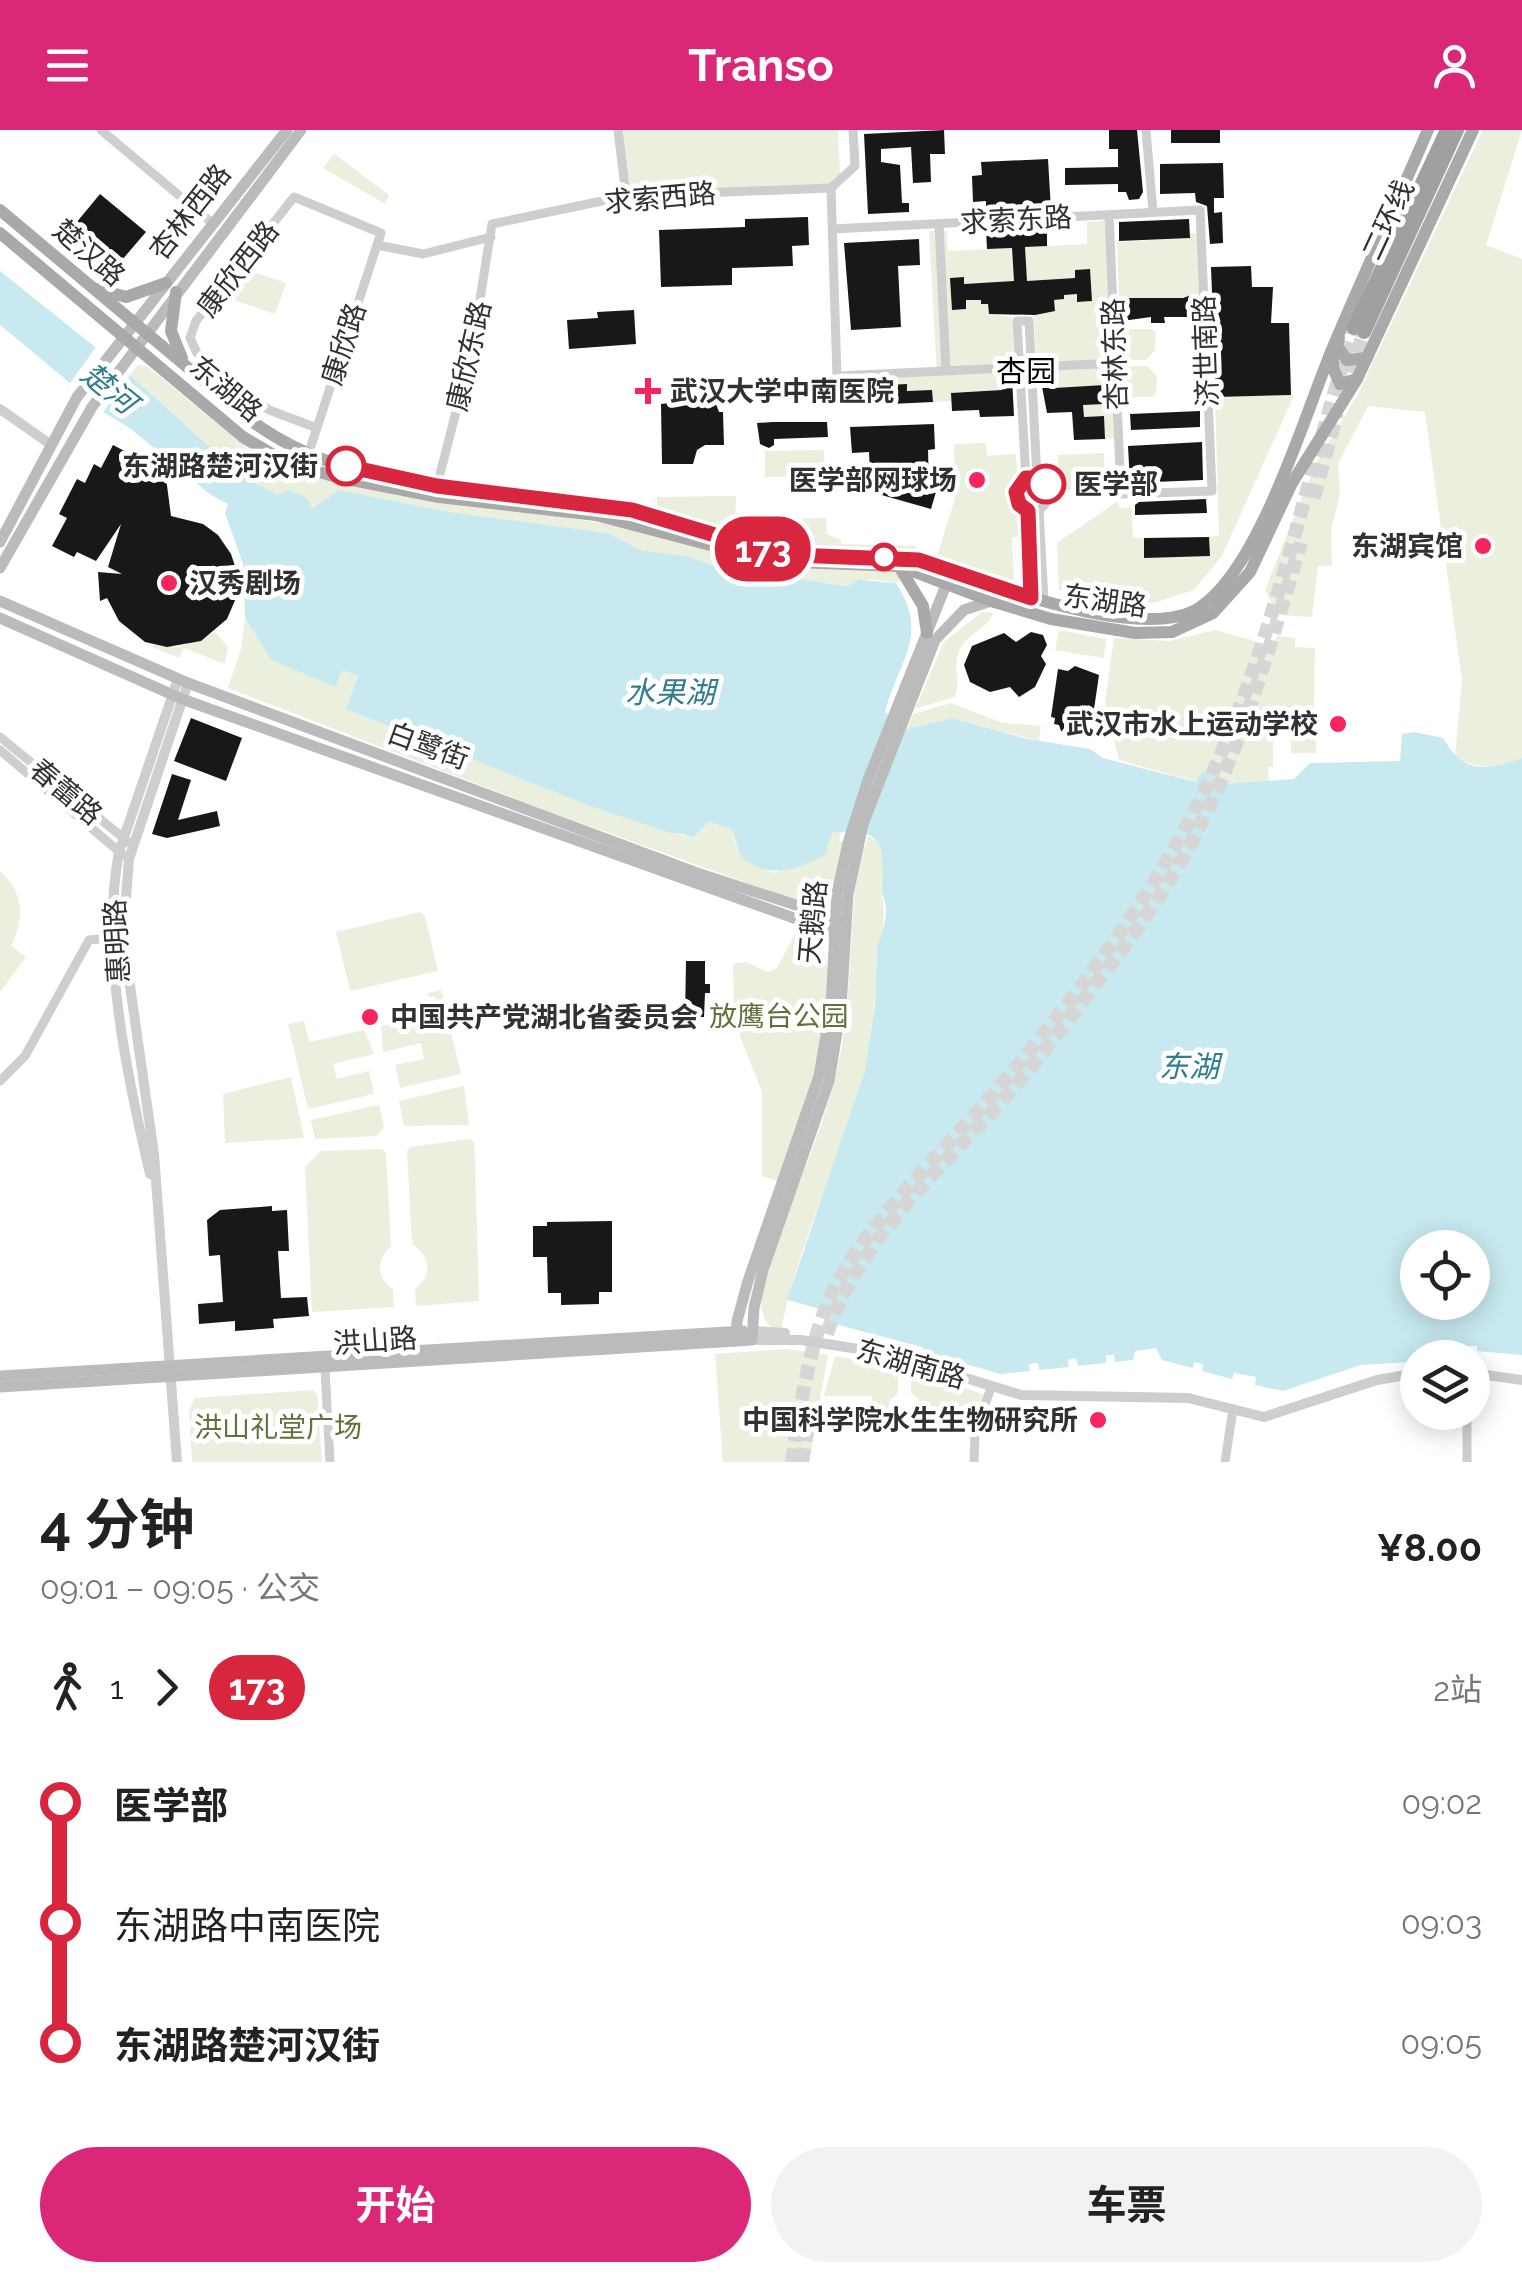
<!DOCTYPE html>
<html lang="zh">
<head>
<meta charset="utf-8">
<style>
	body { margin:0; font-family:Raleway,"Noto Sans SC",sans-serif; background:#f2f2f2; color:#222; height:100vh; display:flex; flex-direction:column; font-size:38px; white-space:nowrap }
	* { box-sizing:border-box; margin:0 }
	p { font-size:32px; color:#767676 }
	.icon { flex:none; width:55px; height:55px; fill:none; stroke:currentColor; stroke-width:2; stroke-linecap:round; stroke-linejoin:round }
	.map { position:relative; height:1332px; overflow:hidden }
	.panel { display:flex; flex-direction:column; background:#fff; flex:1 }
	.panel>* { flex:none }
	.badge { padding:0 20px; border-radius:32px; font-size:35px; line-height:65px }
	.fabs { position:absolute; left:1400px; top:1100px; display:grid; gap:20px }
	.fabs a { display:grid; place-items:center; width:90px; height:90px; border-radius:50%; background:#fff; box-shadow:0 5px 25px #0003; font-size:50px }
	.map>.badge { position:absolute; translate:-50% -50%; box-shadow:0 0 0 5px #fff }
	.legs { display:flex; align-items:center; gap:15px; height:110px; padding:0 40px; font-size:32px }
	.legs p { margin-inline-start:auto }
	.head { display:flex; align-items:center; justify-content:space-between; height:170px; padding:0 40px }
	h1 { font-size:55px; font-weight:700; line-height:75px }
	.action { display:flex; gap:20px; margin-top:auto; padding:20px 40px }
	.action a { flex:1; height:115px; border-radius:60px; background:#db2777; color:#fff; font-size:40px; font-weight:700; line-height:115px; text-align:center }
	.action a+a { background:#f2f2f2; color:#222 }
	ul { padding:0 40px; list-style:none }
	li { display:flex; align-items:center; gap:35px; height:120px; font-size:38px }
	li i { display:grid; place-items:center; width:15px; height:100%; margin:0 12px; background:currentColor }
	li i::after { content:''; width:25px; height:25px; margin:-12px; border:8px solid; border-radius:50%; background:#fff }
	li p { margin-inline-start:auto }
	li:first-child i { background:linear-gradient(#0000 50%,currentColor 0) }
	li:last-child i { background:linear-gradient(currentColor 50%,#0000 0) }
	header { display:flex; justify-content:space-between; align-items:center; height:130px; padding:0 40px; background:#db2777; color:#fff; font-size:45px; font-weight:700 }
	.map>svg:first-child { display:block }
</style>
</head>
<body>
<header><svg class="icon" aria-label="menu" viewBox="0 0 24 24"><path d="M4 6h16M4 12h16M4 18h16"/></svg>Transo<svg class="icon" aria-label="person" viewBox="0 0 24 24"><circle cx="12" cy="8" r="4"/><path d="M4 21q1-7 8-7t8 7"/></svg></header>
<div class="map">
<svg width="1522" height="1332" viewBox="0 0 1522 1332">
	<rect width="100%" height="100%" fill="#fff"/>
	<g fill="#eaefde">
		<polygon points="621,0 838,0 840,44 830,54 629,62"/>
		<path d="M1483,0h39l-36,115 36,14v499c-26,9 -42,13 -67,-1l7,-77 -37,-268 -57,-6 -30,58 2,30 -9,36 1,36h-14l-6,51 -33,-2 -14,-25 50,-125 42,-69z"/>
		<polygon points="334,24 389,65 385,74 323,38"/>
		<polygon points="1107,91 1115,308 1105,309 1103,286 1084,287 1083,275 1105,274 1104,255 1054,258 1053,245 1037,246 1034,185 1054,180 1054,170 1063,169 1064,165 1077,164 1078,172 1091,171 1090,140 1075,140 1075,148 1027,151 1025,117 1087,114 1087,92"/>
		<polygon points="929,101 947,101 948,121 1012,118 1014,151 964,154 963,147 950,148 952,179 966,170 981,170 981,174 988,174 989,184 1012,187 1015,247 1001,248 1002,260 952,263 952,271 933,272 931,260 907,261 906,254 847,257 847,250 937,245"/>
		<polygon points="1197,103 1200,164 1183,168 1119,168 1117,112 1189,108 1190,104"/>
		<polygon points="244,139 286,153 275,184 223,166"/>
		<polygon points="1122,199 1152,199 1156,203 1155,220 1146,230 1123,230"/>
		<path d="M138,235l9,1 101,83 62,28 587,93 5,8 -6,5c-14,-4 -36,-5 -49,3l-139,-22 -17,-7 -42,-4 -41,-20 -158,-21 -111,-22 -28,19c-9,-9 -20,-9 -31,-13 -21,-8 -34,-21 -49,-36l-6,1 -95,-86z"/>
		<polygon points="1123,236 1147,236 1157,246 1156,263 1152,267 1123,267"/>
		<polygon points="1294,265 1222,426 1194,460 1153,473 1059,460 1057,413 1118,371 1119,378 1132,378 1133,408 1144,408 1145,427 1209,426 1209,407 1219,406 1215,267"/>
		<polygon points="986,313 987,326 1016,324 1017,344 1007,365 1011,379 1022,388 1022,406 1012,407 1014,451 937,426 955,369 954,314"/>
		<polygon points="824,320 825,346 765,347 765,321"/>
		<polygon points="1104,323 1105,358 1060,361 1058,325"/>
		<polygon points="736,366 735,403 657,381 657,367"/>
		<polygon points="826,388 827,404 841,410 841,414 916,416 916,421 811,418 773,412 766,389"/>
		<path d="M982,482l11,1c-5,16 -25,20 -33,36 -9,17 3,33 -6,48l-39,12 29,-67z"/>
		<path d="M245,488l26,42 63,26 8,-17 16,7 -12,33 249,99 89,28 25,-14 22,7c7,27 19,35 44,44l55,-39 11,-2 -2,9 5,1 -12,47 -17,13 -24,-3 -254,-92 -309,-119 13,-39z"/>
		<polygon points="1059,500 1106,509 1104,528 1055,520"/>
		<polygon points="1215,500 1273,516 1277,506 1295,508 1295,517 1315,518 1314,579 1273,580 1273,637 1268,637 1269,652 1225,654 1203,642 1197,652 1119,630 1105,572 1114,508 1170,511"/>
		<polygon points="215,502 228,517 225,534 184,518 179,528 145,514 179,517"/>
		<polygon points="950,573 1003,593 1041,596 1039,611 952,588 907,599 913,584"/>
		<rect x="1291" y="584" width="25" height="39"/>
		<path d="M868,706c27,12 11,35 14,57 2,20 4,34 -5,53 -2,44 -2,87 -13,129 -23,87 -66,167 -83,255 -18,-3 -19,-15 -20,-31 18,-80 59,-153 77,-233 16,-72 10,-147 23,-220h4z"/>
		<path d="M0,741c24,22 25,47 11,75l15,11 -26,35z"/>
		<polygon points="420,782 425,786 438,841 350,861 336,802"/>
		<path d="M795,804l29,19c20,57 -26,172 -46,228l-16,-5v-84l-28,-71 -1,-57 13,-2 22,10 9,-4z"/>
		<polygon points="441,860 461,944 400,958 395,935 424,929 421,913 383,922 381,896 432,884 431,877 437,875 435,866 429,867 428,863"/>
		<polygon points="304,891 309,912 364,900 374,924 333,934 337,949 369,941 374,964 308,979 288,894"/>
		<polygon points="291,947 304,1008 225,1013 223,964"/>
		<polygon points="464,956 469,995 404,996 399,971"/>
		<polygon points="379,975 384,997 377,1006 315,1009 311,990"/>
		<path d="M469,1009l5,3 1,17 4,142 -63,5 -1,-17c18,-13 16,-33 -3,-45l-5,-93 4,-4z"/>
		<path d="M382,1019l4,4 5,93c-15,14 -15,32 2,43l1,18 -82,5 -7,-145 16,-16z"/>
		<polygon points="786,1219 828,1225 809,1332 723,1332 715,1224"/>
		<polygon points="835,1226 898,1238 898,1264 890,1270 887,1282 878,1282 872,1275 872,1266 824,1266"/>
		<polygon points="911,1240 922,1243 985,1265 976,1281 922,1282 919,1269 911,1263"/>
		<polygon points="313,1260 317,1264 322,1332 192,1332 189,1281 195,1268"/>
	</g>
	<path fill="#c8e9f0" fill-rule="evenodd" d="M0,141l130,104 95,86 21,8 5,12 27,14 11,-5 19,9 3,10 28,-19 111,22 158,21 36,18 47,6 17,7 138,22 14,-6 36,3c34,53 3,76 -11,129l22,17 45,-11 76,21 62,10 13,9 93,24 7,-11 22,13 69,-5 16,-16 90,-2 2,-27 12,-2 29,6c21,37 43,32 79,20v597l-45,-4v-5h-24l-1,6 -34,6 -8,4 -49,3 -78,26 -28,-6 1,-8 -22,-4 -2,6 -30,-8 1,-7 -9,-2 -1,6 -31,-8 -6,-12 -21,3 -2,9 -18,2 -1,-7h-8v8l-28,3 -2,-8 -8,2 1,7 -30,3 -1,-7 -9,1 1,7 -30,3 -74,-22 -4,-5 -95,-25 1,-11 -41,-11 78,-229 10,-65 2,-60c5,-12 9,-23 9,-37 0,-8 -5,-14 -4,-23 2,-41 2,-59 -50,-53l-7,22c-31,15 -52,25 -83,3l-11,-29 -22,-7 -15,14 -27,-4 -72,-24 -249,-99 12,-33 -16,-6 -7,17 -64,-27 -26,-42 -2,-54 -18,-51 3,-9 -17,-9 -80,-66 -65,-40 4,-6 -70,-58zM1418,1118h54v54h-54z"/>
	<polygon fill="#fff" points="98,214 133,241 102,284 66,259"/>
	<g fill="#181818">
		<polygon points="944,0 945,24 930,24 931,52 913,53 911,17 881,19 881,32 900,35 902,73 909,73 909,82 868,84 864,4"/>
		<polygon points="1109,0 1137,0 1143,62 1139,69 1129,70 1126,62 1118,62 1118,54 1065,55 1065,38 1118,37 1118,19 1109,19"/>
		<rect x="1171" y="0" width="49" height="13"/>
		<polygon points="1048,29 1051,80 986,83 986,71 973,72 972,46 982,45 981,32"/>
		<polygon points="1223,33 1224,68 1214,68 1214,83 1222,82 1223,113 1210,114 1207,76 1196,72 1195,63 1160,64 1160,34"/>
		<polygon points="100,64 146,102 122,130 76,93"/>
		<polygon points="808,87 809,115 792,116 793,136 732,138 732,155 661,157 659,100 745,97 745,89"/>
		<polygon points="1189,89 1190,108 1119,111 1119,92"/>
		<polygon points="1047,98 1047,116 1025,117 1027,151 1075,148 1075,140 1090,139 1092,171 1077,172 1077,164 1064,165 1064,169 1054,170 1055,181 1035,185 989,184 988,174 981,174 981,170 966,170 966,179 952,180 950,148 964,147 964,154 1014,151 1012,118 987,119 986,101"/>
		<polygon points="919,109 920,135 898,136 901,197 851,200 844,113"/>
		<polygon points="1251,136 1252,157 1273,157 1271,193 1289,193 1291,265 1216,267 1211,137"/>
		<polygon points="1194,164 1195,187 1164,187 1165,193 1151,193 1151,187 1122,191 1121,168 1183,168"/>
		<polygon points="634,180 636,214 569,219 567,190 598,188 597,182"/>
		<polygon points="1053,245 1054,258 1104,255 1105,274 1083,275 1084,287 1104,286 1105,309 1074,310 1072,282 1047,283 1040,246"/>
		<polygon points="1012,247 1014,286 980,287 979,280 952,281 951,263 1002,260 1001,248"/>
		<polygon points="907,254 907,261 932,260 933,272 848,276 847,257"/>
		<polygon points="712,263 719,282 723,282 724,315 705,315 697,320 693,334 662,334 661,274 670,273 669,264"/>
		<polygon points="1200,281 1200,297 1131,300 1130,284"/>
		<polygon points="773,292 827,292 828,307 774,309 774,315 769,318 760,314 757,293"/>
		<polygon points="934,294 935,319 928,320 929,356 938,355 931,379 871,362 869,322 852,323 850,297"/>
		<polygon points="1202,312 1203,350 1130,353 1128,316"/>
		<polygon points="113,315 153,336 150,342 165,340 171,386 203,394 218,405 231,424 238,445 236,468 227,489 201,511 167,517 145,512 119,491 107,468 100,471 98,442 122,444 108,437 121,394 96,431 77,422 74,427 52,416 67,388 59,384 77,349 85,353 94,334 101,338"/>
		<polygon points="1206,369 1207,383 1135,385 1135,375 1139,372"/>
		<polygon points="1209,407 1210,426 1144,428 1144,408"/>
		<polygon points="1031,502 1043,505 1047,515 1041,526 1046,534 1035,557 1019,567 1010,557 990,562 970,552 964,535 972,516 1004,503 1016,512"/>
		<polygon points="1075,536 1099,545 1091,600 1083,598 1081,604 1072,605 1061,601 1059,595 1054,594 1055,588 1051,587 1058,539 1068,541"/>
		<polygon points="191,588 242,608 226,651 174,631"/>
		<polygon points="172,644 191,650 178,690 217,681 220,696 167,708 152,704"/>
		<polygon points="686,831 705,831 705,854 710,854 710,863 705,863 704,887 685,887"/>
		<polygon points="272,1076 272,1081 287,1080 289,1121 278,1121 281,1168 307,1167 309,1186 273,1189 274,1198 235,1201 235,1191 199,1194 198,1174 223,1172 220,1125 209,1126 207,1090 220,1080"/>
		<polygon points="612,1091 612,1162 599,1162 599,1174 561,1175 561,1163 548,1163 547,1127 533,1127 533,1096 547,1096 547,1092"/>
	</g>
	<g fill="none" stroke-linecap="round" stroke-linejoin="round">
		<g stroke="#d6d6d6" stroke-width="14" stroke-dasharray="14 7" stroke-linecap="butt">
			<polyline points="1344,263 1364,202"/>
			<polyline points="1314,368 1337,283"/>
			<path d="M827,1204c35,-109 147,-192 216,-282 50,-65 105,-131 145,-203 52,-95 82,-203 113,-306"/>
			<path d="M792,1332c7,-50 16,-108 34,-155 25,-67 114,-153 163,-208 70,-81 140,-170 192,-263 87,-156 119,-340 173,-508"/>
			<polyline points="802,1332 809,1288"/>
		</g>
		<g stroke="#cecece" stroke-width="9">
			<polyline points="101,0 212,93"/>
			<polyline points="618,0 626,66"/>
			<polyline points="1146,0 1153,82"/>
			<polyline points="831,58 837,246 1116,233"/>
			<polyline points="831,58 855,36 853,0"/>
			<polyline points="939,94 946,241"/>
			<polyline points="833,99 1200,80 1212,361 1121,364 1109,85"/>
			<polyline points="377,115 423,124 491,107"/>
			<polyline points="308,325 381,103 294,67 196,191 190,208 197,223 269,280 317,298"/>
			<path d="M1032,348l12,4c8,11 6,20 -5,28l5,91"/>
			<polyline points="437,356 472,219 492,94 626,66 831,58"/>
			<polyline points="1031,468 1028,381 1016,367 1017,357 1026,349 1017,191 1029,191 1037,348"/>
			<polyline points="0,607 132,715"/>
			<polyline points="0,620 123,725"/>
			<polyline points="0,951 25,926 89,810 120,807"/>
			<polyline points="325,1239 330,1332"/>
			<polyline points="1467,1282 1467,1332"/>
			<polyline points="974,1332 975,1302 991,1258"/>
			<polyline points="1225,1332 1233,1279"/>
		</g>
		<g stroke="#cecece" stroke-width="10">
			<polyline points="0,279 50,314"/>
			<path d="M150,1044c-23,-98 -50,-222 -31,-322l59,-173"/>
			<polyline points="752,1201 785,1203"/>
			<polyline points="752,1210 801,1210 884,1223 1021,1265 1188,1268 1264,1287 1377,1250 1418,1243"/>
			<polyline points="1472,1243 1522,1250"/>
			<polyline points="177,1332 154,1024 123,807 129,729 188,553"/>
		</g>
		<g stroke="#bbb" stroke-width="11">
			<polyline points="0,412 77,267 287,0"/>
			<polyline points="0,438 92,277 301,0"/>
			<polyline points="0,471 188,553 697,743 845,791"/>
			<polyline points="0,488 182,569 844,806"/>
			<polyline points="736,1211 737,1191 748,1151 819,946 831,876 837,763 848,713 868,650 950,445"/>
			<polyline points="0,1246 743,1201"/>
			<polyline points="0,1257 752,1210 754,1178 763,1140 829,951 841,878 848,764 863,694 935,510 964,480 991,471"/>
		</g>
		<g stroke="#a9a9a9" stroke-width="12">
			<path d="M0,80l249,209c107,82 255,65 381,91 54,11 106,36 161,44 38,6 76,0 114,4 20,2 40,11 58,18 54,18 186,64 236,32 61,-39 106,-195 134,-261 31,-73 64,-145 95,-217"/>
			<polyline points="0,103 243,307 287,333 337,347 439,367 596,385 771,431 899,436 991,471 1051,489 1135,503 1172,502 1213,483 1250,442 1292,353 1357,249 1473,0"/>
			<polyline points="98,159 126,167 166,153"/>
			<polyline points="176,162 171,201 182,228"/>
			<polyline points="1339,208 1337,216 1347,230 1367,228"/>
			<polyline points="1333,224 1333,238 1340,254 1357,249"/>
			<polyline points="900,438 923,476 927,503"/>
		</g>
		<g stroke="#a0a0a0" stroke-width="14">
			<polyline points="1354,198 1447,0"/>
			<polyline points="1364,202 1457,0"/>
		</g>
	</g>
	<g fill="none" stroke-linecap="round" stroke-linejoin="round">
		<defs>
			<polyline id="line-1" points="346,336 437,356 632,380 758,418 794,425 919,430 1031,468 1028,381 1019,374 1016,362 1026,348 1037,348 1046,354"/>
		</defs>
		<use href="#line-1" stroke="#fff" stroke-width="22"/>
		<use href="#line-1" stroke="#d7263d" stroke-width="15"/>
	</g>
	<g fill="#f7245e" stroke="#fff" stroke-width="4">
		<path d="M643 246h10v10h10v10h-10v10h-10v-10h-10v-10h10z"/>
		<circle cx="977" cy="350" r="10"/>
		<circle cx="1483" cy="416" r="10"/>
		<circle cx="169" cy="453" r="10"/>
		<circle cx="1338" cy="594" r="10"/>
		<circle cx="370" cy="887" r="10"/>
		<circle cx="1098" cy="1290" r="10"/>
	</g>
	<g fill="#fff" stroke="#d7263d" stroke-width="5">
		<circle cx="346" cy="336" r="18"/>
		<circle cx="1046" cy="354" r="18"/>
		<circle cx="884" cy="427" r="12"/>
	</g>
	<g text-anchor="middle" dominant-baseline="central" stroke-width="10" stroke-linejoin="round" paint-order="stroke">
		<g font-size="28" fill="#313131" stroke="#fff">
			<text transform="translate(660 68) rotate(-5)">求索西路</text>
			<text transform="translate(190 82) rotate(-52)">杏林西路</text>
			<text transform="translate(1016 90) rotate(-3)">求索东路</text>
			<text transform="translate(1388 90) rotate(-65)">二环线</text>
			<text transform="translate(89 123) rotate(41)">楚汉路</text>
			<text transform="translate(238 139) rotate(-52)">康欣西路</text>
			<text transform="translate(344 214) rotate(-72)">康欣路</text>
			<text transform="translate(1206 221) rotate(-92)">济世南路</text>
			<text transform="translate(1115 224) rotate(-92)">杏林东路</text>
			<text transform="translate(469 226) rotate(-77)">康欣东路</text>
			<text transform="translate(226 259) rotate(40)">东湖路</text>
			<text transform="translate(1105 471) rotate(8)">东湖路</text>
			<text transform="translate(428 616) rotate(20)">白鹭街</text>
			<text transform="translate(66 662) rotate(40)">春蕾路</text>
			<text transform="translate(813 792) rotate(-85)">天鹅路</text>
			<text transform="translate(117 811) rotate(-93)">惠明路</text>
			<text transform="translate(375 1211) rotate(-4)">洪山路</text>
			<text transform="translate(911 1234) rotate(16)">东湖南路</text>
		</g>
		<g font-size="28" font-weight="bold" fill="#313131" stroke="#fff" text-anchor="end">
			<text x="670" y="261" text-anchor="start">武汉大学中南医院</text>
			<text x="957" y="350">医学部网球场</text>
			<text x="1463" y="416">东湖宾馆</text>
			<text x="189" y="453" text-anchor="start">汉秀剧场</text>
			<text x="1318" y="594">武汉市水上运动学校</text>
			<text x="390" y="887" text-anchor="start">中国共产党湖北省委员会</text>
			<text x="1078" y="1290">中国科学院水生生物研究所</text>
		</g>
		<g font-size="28" font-weight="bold" fill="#313131" stroke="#fff" text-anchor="end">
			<text x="318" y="336">东湖路楚河汉街</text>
			<text x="1074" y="354" text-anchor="start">医学部</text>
		</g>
		<g font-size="28" fill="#5f7239" stroke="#fff">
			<text x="779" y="886">放鹰台公园</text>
			<text x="278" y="1297">洪山礼堂广场</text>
		</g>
		<g font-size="30" fill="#000" stroke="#fff">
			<text x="1026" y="241">杏园</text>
		</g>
		<g font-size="30" font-style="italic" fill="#317d8e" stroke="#fff">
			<text transform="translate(109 258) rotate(39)">楚河</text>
			<text x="670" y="562">水果湖</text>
			<text x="1189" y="936">东湖</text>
		</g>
	</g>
</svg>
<div class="fabs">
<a><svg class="icon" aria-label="locate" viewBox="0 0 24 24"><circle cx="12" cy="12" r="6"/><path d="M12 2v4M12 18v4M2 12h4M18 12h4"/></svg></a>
<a><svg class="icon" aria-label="layers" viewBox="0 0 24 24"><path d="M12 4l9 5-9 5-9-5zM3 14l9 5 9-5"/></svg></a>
</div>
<b class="badge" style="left:763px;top:419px;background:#d7263d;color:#fff">173</b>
</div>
<section class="panel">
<div class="head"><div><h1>4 分钟</h1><p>09:01 – 09:05 · 公交</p></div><b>¥8.00</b></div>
<div class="legs"><svg class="icon" aria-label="walk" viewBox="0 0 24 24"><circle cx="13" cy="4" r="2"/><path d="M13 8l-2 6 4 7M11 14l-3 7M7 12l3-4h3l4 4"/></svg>1<svg class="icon" aria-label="forward" viewBox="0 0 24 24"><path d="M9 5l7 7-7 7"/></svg><b class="badge" style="background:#d7263d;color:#fff">173</b><p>2站</p></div>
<ul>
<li><i style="color:#d7263d"></i><b>医学部</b><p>09:02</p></li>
<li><i style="color:#d7263d"></i><span>东湖路中南医院</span><p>09:03</p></li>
<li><i style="color:#d7263d"></i><b>东湖路楚河汉街</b><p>09:05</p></li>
</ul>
<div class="action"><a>开始</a><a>车票</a></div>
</section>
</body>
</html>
